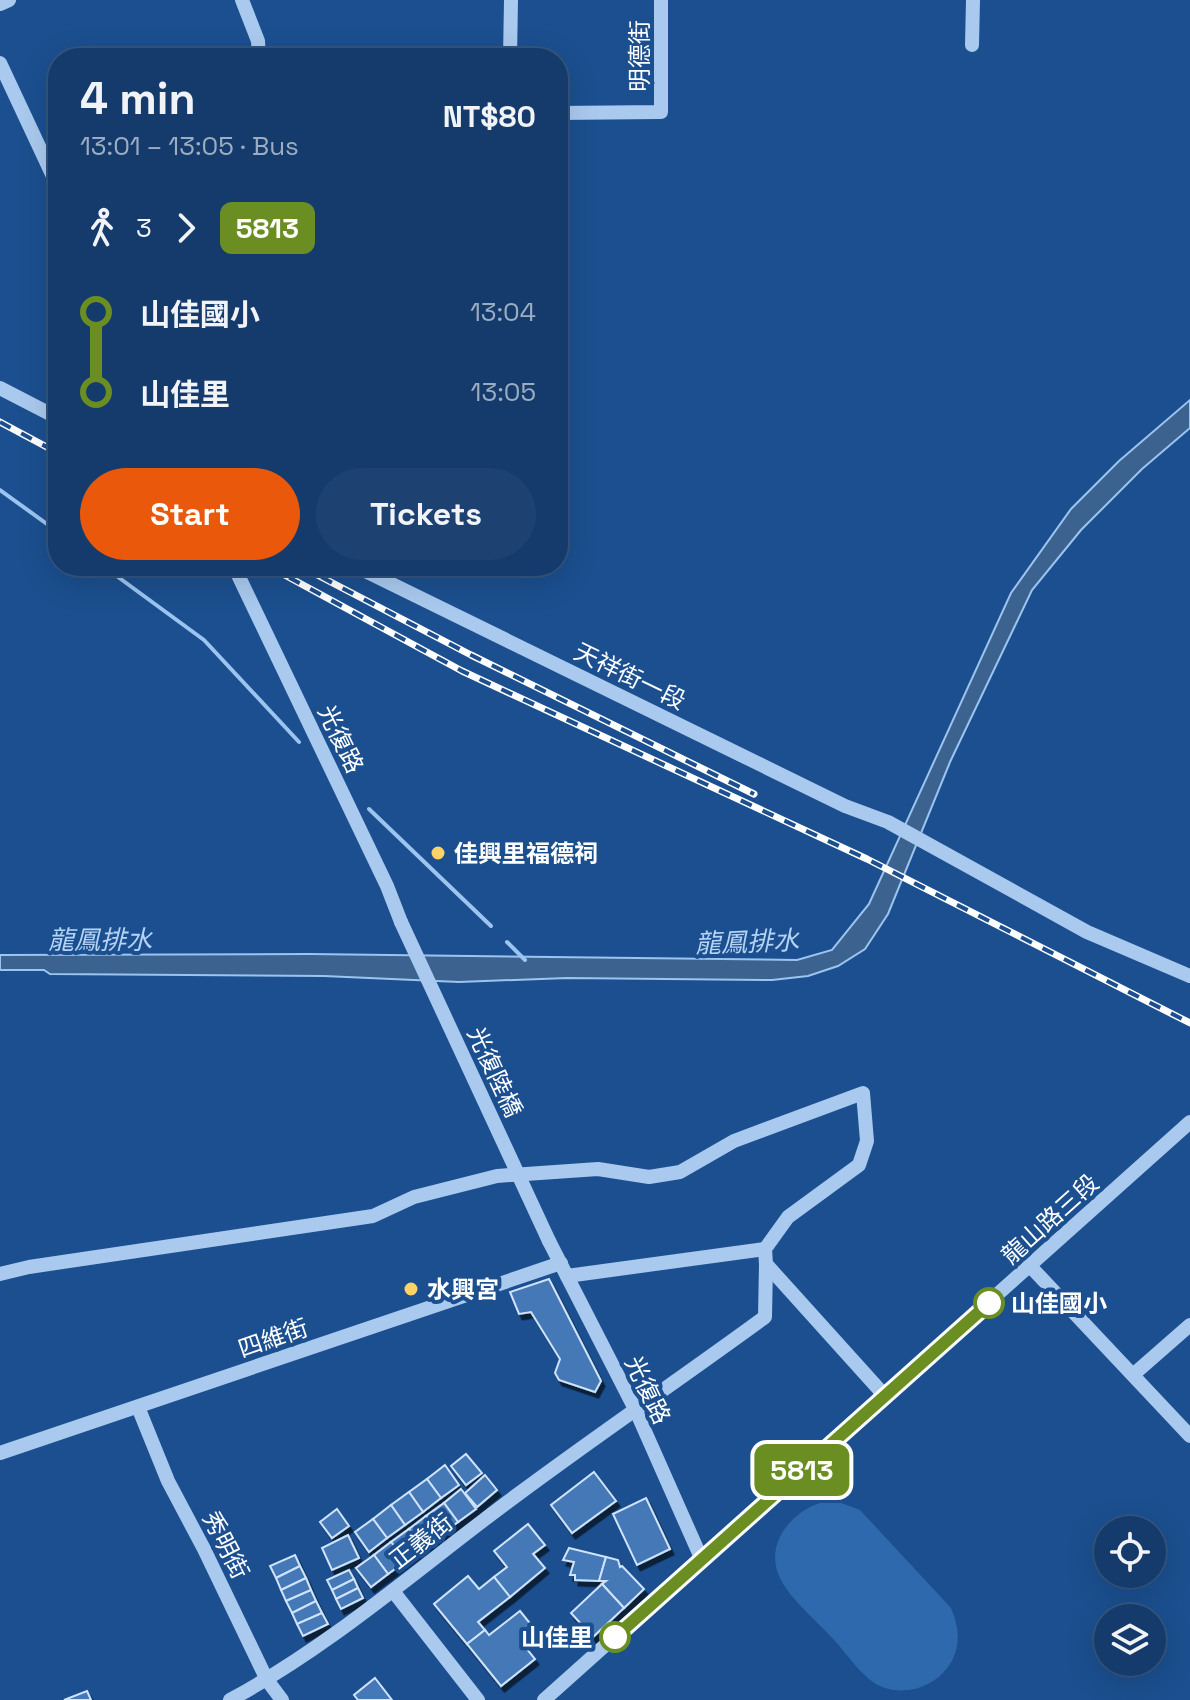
<!DOCTYPE html>
<html lang="en">
<head>
<meta charset="utf-8">
<style>
	body { margin:0; font-family:"Space Grotesk","Noto Sans TC",sans-serif; background:#1d4271; color:#f1f3f6; height:100vh; display:flex; flex-direction:column; font-size:30px; white-space:nowrap }
	* { box-sizing:border-box; margin:0 }
	p { font-size:26px; color:#9dadc1 }
	.icon { flex:none; width:44px; height:44px; fill:none; stroke:currentColor; stroke-width:2; stroke-linecap:round; stroke-linejoin:round }
	.map { position:relative; flex:1; overflow:hidden }
	.sheet { position:absolute; left:48px; top:48px; width:520px; height:528px; display:flex; flex-direction:column; background:#143b6b; border-radius:32px; box-shadow:0 8px 32px #0002,0 0 0 2px #33557e }
	.sheet>* { flex:none }
	.badge { padding:0 16px; border-radius:12px; font-size:28px; line-height:52px }
	.tools { position:absolute; left:1094px; top:1516px; display:grid; gap:16px }
	.tools a { display:grid; place-items:center; width:72px; height:72px; border-radius:50%; background:#143b6b; box-shadow:0 8px 32px #0002,0 0 0 2px #33557e; font-size:40px }
	.map>.badge { position:absolute; translate:-50% -50%; box-shadow:0 0 0 4px #fff }
	.legs { display:flex; align-items:center; gap:12px; height:88px; padding:0 32px; font-size:26px }
	.legs p { margin-inline-start:auto }
	.overview { display:flex; align-items:center; justify-content:space-between; height:136px; padding:0 32px }
	h1 { font-size:44px; font-weight:800; line-height:60px }
	.cta { display:flex; gap:16px; margin-top:auto; padding:16px 32px }
	.cta a { flex:1; height:92px; border-radius:48px; background:#ea580c; color:#fff; font-size:32px; font-weight:800; line-height:92px; text-align:center }
	.cta a+a { background:#1d4271; color:#f1f3f6 }
	ul { padding:0 32px; list-style:none }
	li { display:flex; align-items:center; gap:28px; height:80px; font-size:30px }
	li i { display:grid; place-items:center; width:12px; height:100%; margin:0 10px; background:currentColor }
	li i::after { content:''; width:20px; height:20px; margin:-10px; border:6px solid; border-radius:50%; background:#143b6b }
	li p { margin-inline-start:auto }
	li:first-child i { background:linear-gradient(#0000 50%,currentColor 0) }
	li:last-child i { background:linear-gradient(currentColor 50%,#0000 0) }
	.map>svg:first-child { display:block }
</style>
</head>
<body>
<div class="map">
<svg width="1190" height="1700" viewBox="0 0 1190 1700">
	<defs>
		<filter id="shadow"><feDropShadow dx="3.5" dy="5.5" stdDeviation="0" flood-color="#0009"/></filter>
	</defs>
	<rect width="100%" height="100%" fill="#1b4f8f"/>
	<path fill="#2e69ad" d="M820,1503h21l19,7 91,98c9,20 10,41 -3,59 -15,20 -42,29 -66,20 -19,-8 -34,-32 -48,-47 -15,-17 -43,-40 -53,-60 -18,-33 8,-67 39,-77z"/>
	<polygon fill="#3c6290" stroke="#9cc4f0" stroke-width="2" points="1190,400 1190,428 1142,469 1081,530 1032,590 950,762 888,914 865,949 838,966 808,976 772,980 567,978 459,982 324,976 50,974 44,970 0,970 0,955 309,954 797,960 832,950 869,904 1011,593 1071,509 1119,461"/>
	<g fill="none" stroke-linecap="round" stroke-linejoin="round">
		<g stroke="#9cc4f0" stroke-width="4">
			<polyline points="0,490 58,532"/>
			<polyline points="103,566 204,640 299,742"/>
			<polyline points="369,809 491,926"/>
			<polyline points="507,942 525,960"/>
		</g>
	</g>
	<g fill="#4478b7" stroke="#cfe3fa" stroke-width="2" filter="url(#shadow)">
		<polygon points="549,1279 601,1381 595,1392 559,1380 555,1373 560,1359 531,1312 519,1314 510,1292"/>
		<polygon points="466,1454 482,1473 466,1485 451,1466"/>
		<polygon points="445,1465 459,1485 441,1498 427,1479"/>
		<polygon points="594,1472 616,1501 572,1533 551,1505"/>
		<polygon points="485,1475 497,1490 477,1507 465,1493"/>
		<polygon points="427,1479 441,1498 423,1512 409,1492"/>
		<polygon points="461,1489 476,1509 458,1522 444,1503"/>
		<polygon points="409,1492 423,1512 405,1525 391,1505"/>
		<polygon points="646,1498 670,1549 637,1565 613,1514"/>
		<polygon points="444,1503 458,1522 441,1535 426,1516"/>
		<polygon points="391,1505 405,1525 387,1538 373,1519"/>
		<polygon points="337,1509 349,1526 332,1538 320,1522"/>
		<polygon points="426,1516 441,1535 423,1548 409,1529"/>
		<polygon points="373,1519 387,1538 369,1552 355,1532"/>
		<polygon points="528,1524 545,1545 533,1554 545,1568 510,1597 494,1577 507,1567 494,1551"/>
		<polygon points="409,1529 423,1548 406,1561 391,1542"/>
		<polygon points="348,1535 359,1558 332,1570 322,1548"/>
		<polygon points="391,1542 406,1561 388,1574 374,1555"/>
		<polygon points="569,1548 606,1557 599,1581 575,1580 575,1575 570,1575 574,1562 563,1560"/>
		<polygon points="295,1555 300,1566 276,1578 270,1566"/>
		<polygon points="374,1555 388,1574 371,1587 356,1568"/>
		<polygon points="606,1557 618,1560 620,1567 622,1566 644,1589 624,1608 602,1584 606,1581 599,1581"/>
		<polygon points="300,1566 306,1578 281,1590 276,1578"/>
		<polygon points="349,1570 354,1579 332,1590 327,1580"/>
		<polygon points="468,1576 479,1589 494,1577 510,1597 478,1622 485,1630 467,1644 434,1604"/>
		<polygon points="306,1578 311,1590 286,1601 281,1590"/>
		<polygon points="354,1579 358,1588 336,1599 332,1590"/>
		<polygon points="602,1584 624,1608 593,1637 571,1613"/>
		<polygon points="358,1588 363,1598 341,1609 336,1599"/>
		<polygon points="311,1590 316,1601 292,1613 286,1601"/>
		<polygon points="316,1601 322,1613 297,1624 292,1613"/>
		<polygon points="520,1611 537,1632 522,1643 535,1659 501,1686 467,1644 485,1630 489,1635"/>
		<polygon points="322,1613 328,1624 303,1636 297,1624"/>
		<polygon points="375,1678 392,1700 358,1700 354,1695"/>
		<polygon points="87,1691 91,1700 64,1700"/>
	</g>
	<g fill="none" stroke-linecap="round" stroke-linejoin="round">
		<g stroke="#a9c9ee" stroke-width="14">
			<polyline points="242,0 258,41 259,58"/>
			<polyline points="0,4 9,0"/>
			<polyline points="972,45 973,0"/>
			<polyline points="510,58 511,0"/>
			<polyline points="0,63 58,187"/>
			<polyline points="558,113 661,112 661,0"/>
			<polyline points="0,388 58,418"/>
			<polyline points="355,566 845,806 888,822 1087,932 1190,976"/>
			<polyline points="239,577 387,886 401,922"/>
			<polyline points="549,1241 636,1411 702,1560"/>
			<polyline points="1030,1266 1190,1436"/>
			<polyline points="0,1274 29,1267 373,1216 414,1197 497,1176 598,1169 649,1177 680,1172 734,1141 863,1093 867,1141 859,1165 788,1217 765,1249 766,1264 885,1396"/>
			<polyline points="567,1276 765,1249"/>
			<polyline points="1134,1374 1190,1325"/>
			<polyline points="138,1407 168,1481 204,1549 267,1680 282,1700"/>
			<polyline points="0,1453 561,1263"/>
			<polyline points="393,1591 478,1700"/>
			<path d="M230,1700c104,-56 193,-136 287,-205 82,-61 166,-118 248,-178l1,-53"/>
			<polyline points="544,1700 1190,1122"/>
		</g>
		<defs>
			<g id="rail">
				<polyline points="0,422 58,453"/>
				<polyline points="268,566 462,671 867,859 1190,1023"/>
				<polyline points="300,566 471,655 754,794"/>
			</g>
		</defs>
		<use href="#rail" stroke="#fff" stroke-width="7"/>
		<use href="#rail" stroke="#1b4f8f" stroke-width="4" stroke-dasharray="12" stroke-linecap="butt"/>
		<polyline stroke="#a9c9ee" stroke-width="14" points="401,922 549,1241"/>
	</g>
	<g fill="none" stroke-linecap="round" stroke-linejoin="round">
		<defs>
			<polyline id="line-1" points="615,1637 989,1303"/>
		</defs>
		<use href="#line-1" stroke="#fff" stroke-width="18"/>
		<use href="#line-1" stroke="#6b8e23" stroke-width="12"/>
	</g>
	<g fill="#ffd166" stroke="#1b4f8f" stroke-width="3">
		<circle cx="438" cy="853" r="8"/>
		<circle cx="411" cy="1289" r="8"/>
	</g>
	<g fill="#fff" stroke="#6b8e23" stroke-width="4">
		<circle cx="989" cy="1303" r="14"/>
		<circle cx="615" cy="1637" r="14"/>
	</g>
	<g text-anchor="middle" dominant-baseline="central" stroke-width="8" stroke-linejoin="round" paint-order="stroke">
		<g font-size="24" fill="#fff" stroke="#1b4f8f">
			<text transform="translate(639 56) rotate(-90)">明德街</text>
			<text transform="translate(630 676) rotate(26)">天祥街一段</text>
			<text transform="translate(341 739) rotate(64)">光復路</text>
			<text transform="translate(495 1072) rotate(65)">光復陸橋</text>
			<text transform="translate(1050 1219) rotate(-42)">龍山路三段</text>
			<text transform="translate(273 1338) rotate(-19)">四維街</text>
			<text transform="translate(648 1390) rotate(64)">光復路</text>
			<text transform="translate(421 1541) rotate(-38)">正義街</text>
			<text transform="translate(226 1545) rotate(63)">秀明街</text>
		</g>
		<g font-size="24" font-weight="bold" fill="#fff" stroke="#1b4f8f" text-anchor="start">
			<text x="454" y="853">佳興里福德祠</text>
			<text x="427" y="1289">水興宮</text>
		</g>
		<g font-size="24" font-weight="bold" fill="#fff" stroke="#1b4f8f" text-anchor="start">
			<text x="1011" y="1303">山佳國小</text>
			<text x="593" y="1637" text-anchor="end">山佳里</text>
		</g>
		<g font-size="26" font-style="italic" fill="#b5d3f5" stroke="#1b4f8f">
			<text x="100" y="940">龍鳳排水</text>
			<text transform="translate(747 942) rotate(-2)">龍鳳排水</text>
		</g>
	</g>
</svg>
<div class="tools">
<a><svg class="icon" aria-label="locate" viewBox="0 0 24 24"><circle cx="12" cy="12" r="6"/><path d="M12 2v4M12 18v4M2 12h4M18 12h4"/></svg></a>
<a><svg class="icon" aria-label="layers" viewBox="0 0 24 24"><path d="M12 4l9 5-9 5-9-5zM3 14l9 5 9-5"/></svg></a>
</div>
<b class="badge" style="left:802px;top:1470px;background:#6b8e23;color:#fff">5813</b>
<section class="sheet">
<div class="overview"><div><h1>4 min</h1><p>13:01 – 13:05 · Bus</p></div><b>NT$80</b></div>
<div class="legs"><svg class="icon" aria-label="walk" viewBox="0 0 24 24"><circle cx="13" cy="4" r="2"/><path d="M13 8l-2 6 4 7M11 14l-3 7M7 12l3-4h3l4 4"/></svg>3<svg class="icon" aria-label="forward" viewBox="0 0 24 24"><path d="M9 5l7 7-7 7"/></svg><b class="badge" style="background:#6b8e23;color:#fff">5813</b></div>
<ul>
<li><i style="color:#6b8e23"></i><b>山佳國小</b><p>13:04</p></li>
<li><i style="color:#6b8e23"></i><b>山佳里</b><p>13:05</p></li>
</ul>
<div class="cta"><a>Start</a><a>Tickets</a></div>
</section>
</div>
</body>
</html>
